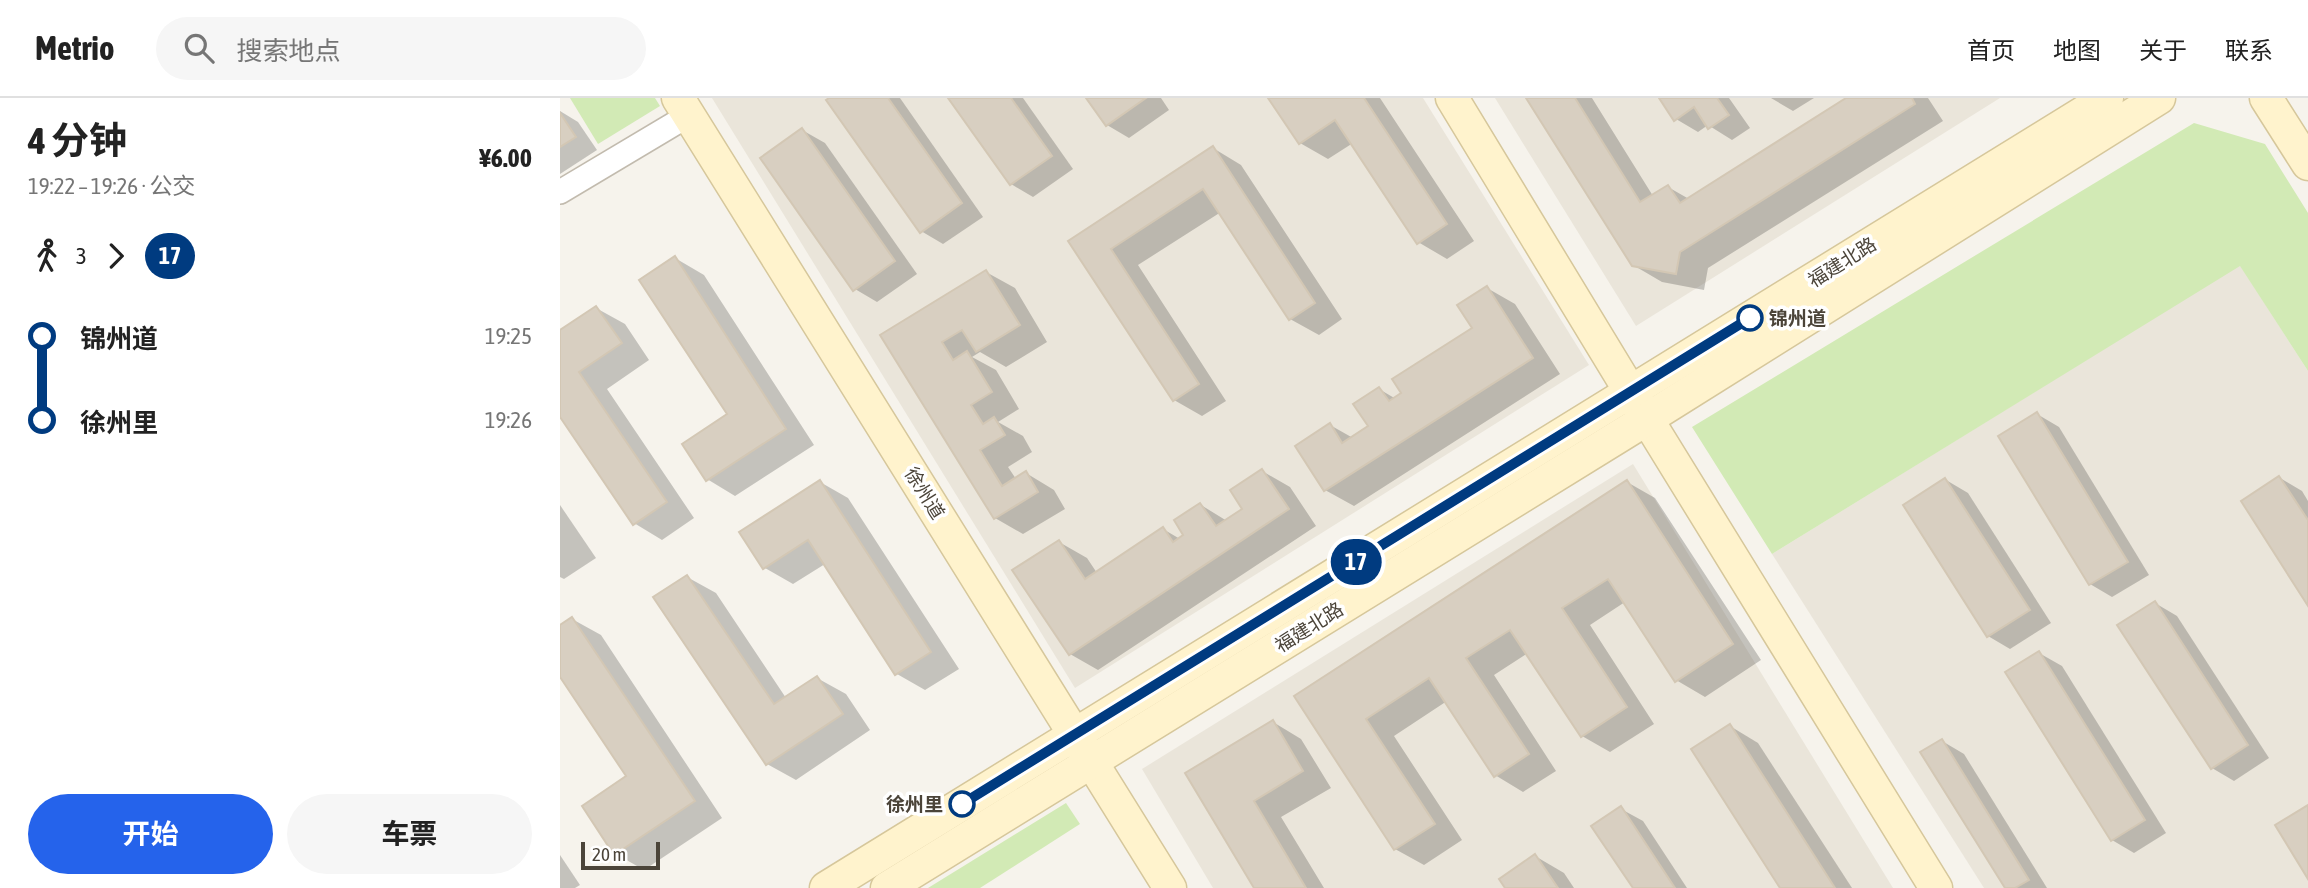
<!DOCTYPE html>
<html lang="zh">
<head>
<meta charset="utf-8">
<style>
	body { margin:0; font-family:"Asap Condensed","Noto Sans SC",sans-serif; background:#f6f6f6; color:#222; height:100vh; display:flex; flex-direction:column; font-size:26px; white-space:nowrap }
	* { box-sizing:border-box; margin:0 }
	p { font-size:23px; color:#767676 }
	.icon { flex:none; width:38px; height:38px; fill:none; stroke:currentColor; stroke-width:2; stroke-linecap:round; stroke-linejoin:round }
	.map { position:relative; flex:1; overflow:hidden }
	.details { display:flex; flex-direction:column; background:#fff; width:560px }
	.details>* { flex:none }
	.badge { padding:0 14px; border-radius:23px; font-size:24px; line-height:46px }
	.scale { position:absolute; left:21px; bottom:18px; width:79px; box-sizing:border-box; padding-left:7px; border:4px solid #4b4439; border-top:0; font-size:19px; line-height:24px; white-space:nowrap; color:#4b4439; -webkit-text-stroke:5px #fff; paint-order:stroke }
	.map>.badge { position:absolute; translate:-50% -50%; box-shadow:0 0 0 4px #fff }
	.legs { display:flex; align-items:center; gap:10px; height:77px; padding:0 28px; font-size:23px }
	.legs p { margin-inline-start:auto }
	.summary { display:flex; align-items:center; justify-content:space-between; height:119px; padding:0 28px }
	h1 { font-size:38px; font-weight:700; line-height:52px }
	.cta { display:flex; gap:14px; margin-top:auto; padding:14px 28px }
	.cta a { flex:1; height:80px; border-radius:42px; background:#2563eb; color:#fff; font-size:28px; font-weight:700; line-height:80px; text-align:center }
	.cta a+a { background:#f6f6f6; color:#222 }
	ul { padding:0 28px; list-style:none }
	li { display:flex; align-items:center; gap:24px; height:84px; font-size:26px }
	li i { display:grid; place-items:center; width:10px; height:100%; margin:0 9px; background:currentColor }
	li i::after { content:''; width:18px; height:18px; margin:-9px; border:5px solid; border-radius:50%; background:#fff }
	li p { margin-inline-start:auto }
	li:first-child i { background:linear-gradient(#0000 50%,currentColor 0) }
	li:last-child i { background:linear-gradient(currentColor 50%,#0000 0) }
	header { display:flex; align-items:center; gap:42px; box-sizing:border-box; height:98px; padding:0 35px; background:#fff; border-bottom:2px solid #e0e0e0 }
	header strong { font-size:33px }
	nav { display:flex; gap:38px; margin-inline-start:auto; font-size:24px }
	.search { width:490px; height:63px; background:#f6f6f6; display:flex; align-items:center; gap:18px; box-sizing:border-box; padding:0 24px; border-radius:38px; color:#767676; font-size:26px }
	main { display:flex; flex:1; min-height:0 }
	.map>svg:first-child { display:block }
</style>
</head>
<body>
<header>
<strong>Metrio</strong>
<div class="search"><svg class="icon" aria-label="search" viewBox="0 0 24 24"><circle cx="10" cy="10" r="6"/><path d="M15 15l6 6"/></svg>搜索地点</div>
<nav><a>首页</a><a>地图</a><a>关于</a><a>联系</a></nav>
</header>
<main>
<section class="details">
<div class="summary"><div><h1>4 分钟</h1><p>19:22 – 19:26 · 公交</p></div><b>¥6.00</b></div>
<div class="legs"><svg class="icon" aria-label="walk" viewBox="0 0 24 24"><circle cx="13" cy="4" r="2"/><path d="M13 8l-2 6 4 7M11 14l-3 7M7 12l3-4h3l4 4"/></svg>3<svg class="icon" aria-label="forward" viewBox="0 0 24 24"><path d="M9 5l7 7-7 7"/></svg><b class="badge" style="background:#003b80;color:#fff">17</b></div>
<ul>
<li><i style="color:#003b80"></i><b>锦州道</b><p>19:25</p></li>
<li><i style="color:#003b80"></i><b>徐州里</b><p>19:26</p></li>
</ul>
<div class="cta"><a>开始</a><a>车票</a></div>
</section>
<div class="map">
<svg width="1748" height="790" viewBox="0 0 1748 790">
	<rect width="100%" height="100%" fill="#f6f3ec"/>
	<g fill="#eae5da">
		<polygon points="152,0 863,0 1029,267 515,590"/>
		<polygon points="935,0 1440,0 1076,228"/>
		<polygon points="1680,167 1748,273 1748,790 1424,790 1212,456"/>
		<polygon points="1073,366 1333,790 653,790 582,671"/>
	</g>
	<g fill="#d2eab5">
		<polygon points="10,0 95,0 100,8 38,46"/>
		<polygon points="1634,25 1705,46 1748,115 1748,273 1680,168 1212,456 1132,329"/>
		<polygon points="506,705 520,726 420,790 368,790"/>
	</g>
	<g fill="#0003">
		<polygon points="272,0 340,0 423,119 383,146 361,133"/>
		<polygon points="391,0 463,0 513,71 473,99 451,86"/>
		<polygon points="528,0 601,0 609,12 569,40 547,27"/>
		<polygon points="710,0 820,0 914,143 887,161 858,144 793,45 768,61 740,45"/>
		<polygon points="968,0 1032,0 1093,98 1108,89 1129,101 1290,0 1368,0 1383,23 1148,170 1144,192 1102,184 1073,167"/>
		<polygon points="1101,0 1169,0 1190,30 1172,42 1148,27 1138,34 1116,21"/>
		<polygon points="1211,0 1254,0 1233,13"/>
		<polygon points="0,13 18,24 37,52 0,76"/>
		<polygon points="242,32 265,45 357,176 317,204 295,191"/>
		<polygon points="653,50 681,67 782,221 759,237 730,221 661,114 578,167 666,303 642,318 614,302 510,143"/>
		<polygon points="115,160 144,177 254,347 175,398 147,381 169,317"/>
		<polygon points="426,174 455,190 487,244 446,269 420,254 412,259 436,272 459,311 438,324 463,338 472,354 448,369 456,381 466,375 494,392 505,411 463,436 435,420 323,237"/>
		<polygon points="927,190 955,206 1000,276 794,408 765,392 770,327 793,340 810,329 819,291 836,301 914,230"/>
		<polygon points="36,210 65,226 89,262 47,291 134,420 102,442 74,425 0,316 0,234"/>
		<polygon points="1477,316 1499,329 1589,477 1552,499 1530,486"/>
		<polygon points="702,373 730,389 756,428 538,572 510,556 499,444 527,460 537,475 603,431 620,441 626,437 641,407 667,423 685,411"/>
		<polygon points="1720,380 1742,393 1748,403 1748,505"/>
		<polygon points="1386,382 1408,395 1491,525 1450,551 1428,538"/>
		<polygon points="260,384 288,400 399,571 365,592 337,576 265,466 233,486 205,470"/>
		<polygon points="1067,384 1095,400 1201,562 1145,599 1116,582 1065,504 1030,527 1094,626 1050,654 1022,638 968,555 934,577 996,673 963,694 935,677 887,603 834,638 902,742 864,767 835,751 736,598"/>
		<polygon points="0,407 36,460 4,481 0,479"/>
		<polygon points="127,479 156,495 226,600 257,580 286,596 310,632 236,682 207,666"/>
		<polygon points="1595,505 1617,518 1709,660 1674,683 1652,670"/>
		<polygon points="12,521 41,537 162,720 84,772 56,756 68,679 0,576 0,529"/>
		<polygon points="1479,555 1502,568 1606,735 1574,755 1552,742"/>
		<polygon points="713,624 741,641 771,690 721,719 764,790 696,790 627,676"/>
		<polygon points="1170,628 1198,645 1292,790 1222,790"/>
		<polygon points="1382,643 1404,656 1487,790 1447,790"/>
		<polygon points="1061,711 1083,723 1127,790 1075,790"/>
		<polygon points="0,757 20,787 15,790 0,790"/>
		<polygon points="975,758 1004,775 1014,790 947,790"/>
	</g>
	<g fill="#d8cfc1" stroke="#d3c7b4" stroke-width="2">
		<polygon points="269,0 328,0 402,105 360,135 266,2"/>
		<polygon points="388,0 451,0 492,58 450,87"/>
		<polygon points="526,0 586,0 546,28"/>
		<polygon points="708,0 804,0 887,126 857,146 775,22 739,46"/>
		<polygon points="966,0 1015,0 1080,104 1108,87 1120,105 1286,0 1352,0 1355,6 1120,154 1116,176 1072,168"/>
		<polygon points="1099,0 1157,0 1169,17 1148,31 1134,9 1114,23"/>
		<polygon points="0,15 16,39 0,49"/>
		<polygon points="242,30 335,163 293,193 200,60"/>
		<polygon points="653,48 755,205 729,222 643,91 551,151 639,286 613,303 508,143"/>
		<polygon points="115,158 226,331 146,383 122,346 167,316 79,182"/>
		<polygon points="426,172 460,227 416,254 402,232 382,244 393,262 407,253 432,294 411,307 423,326 434,319 445,337 420,352 442,388 466,373 478,394 434,421 320,237"/>
		<polygon points="927,188 973,260 764,393 735,348 770,325 782,345 808,328 793,306 819,289 829,303 841,295 832,281 912,230 897,207"/>
		<polygon points="36,208 62,245 19,274 107,404 73,427 0,319 0,232"/>
		<polygon points="1477,314 1568,464 1529,487 1438,338"/>
		<polygon points="702,371 729,411 509,557 452,472 499,442 525,481 603,429 613,444 623,437 614,422 640,405 656,428 682,411 670,392"/>
		<polygon points="1719,378 1748,422 1748,508 1681,403"/>
		<polygon points="1385,380 1470,512 1427,539 1343,407"/>
		<polygon points="260,382 371,554 335,577 248,442 203,471 179,434"/>
		<polygon points="1067,382 1173,546 1115,584 1048,481 1002,510 1067,609 1021,639 950,532 906,560 969,656 934,679 869,580 806,621 875,726 834,752 734,598"/>
		<polygon points="127,477 214,606 257,578 283,616 206,667 93,499"/>
		<polygon points="1595,503 1688,647 1651,671 1557,527"/>
		<polygon points="12,519 135,703 54,757 22,708 66,678 0,579 0,527"/>
		<polygon points="1479,553 1585,722 1551,743 1445,574"/>
		<polygon points="713,622 743,673 694,703 746,790 694,790 625,675"/>
		<polygon points="1170,626 1275,790 1220,790 1131,651"/>
		<polygon points="1382,641 1469,782 1455,790 1445,790 1360,654"/>
		<polygon points="1748,707 1748,781 1715,727"/>
		<polygon points="1061,708 1115,790 1073,790 1031,728"/>
		<polygon points="975,756 998,790 945,790 939,781"/>
	</g>
	<g fill="none" stroke-linecap="round" stroke-linejoin="round">
		<defs>
			<polyline id="street" points="0,94 129,17"/>
			<g id="secondary">
				<polyline points="118,0 610,790"/>
				<polyline points="892,0 1087,321 1376,790"/>
				<polyline points="1706,0 1748,66"/>
				<polyline points="266,790 1547,0"/>
				<polyline points="327,790 1087,321 1599,0"/>
			</g>
		</defs>
		<use href="#street" stroke="#c2bbae" stroke-width="26"/>
		<use href="#secondary" stroke="#d6c79b" stroke-width="35"/>
		<use href="#street" stroke="#fff" stroke-width="23"/>
		<use href="#secondary" stroke="#fff3cd" stroke-width="32"/>
	</g>
	<g fill="none" stroke-linecap="round" stroke-linejoin="round">
		<defs>
			<polyline id="line-1" points="402,706 1190,220"/>
		</defs>
		<use href="#line-1" stroke="#fff" stroke-width="16"/>
		<use href="#line-1" stroke="#003b80" stroke-width="10"/>
	</g>
	<g fill="#fff" stroke="#003b80" stroke-width="3.5">
		<circle cx="1190" cy="220" r="12"/>
		<circle cx="402" cy="706" r="12"/>
	</g>
	<g text-anchor="middle" dominant-baseline="central" stroke-width="7" stroke-linejoin="round" paint-order="stroke">
		<g font-size="19" fill="#4b4439" stroke="#fff">
			<text transform="translate(1282 164) rotate(-32)">福建北路</text>
			<text transform="translate(365 395) rotate(58)">徐州道</text>
			<text transform="translate(749 529) rotate(-32)">福建北路</text>
		</g>
		<g font-size="19" font-weight="bold" fill="#4b4439" stroke="#fff" text-anchor="start">
			<text x="1209" y="220">锦州道</text>
			<text x="383" y="706" text-anchor="end">徐州里</text>
		</g>
	</g>
</svg>
<div class="scale">20 m</div>
<b class="badge" style="left:796px;top:464px;background:#003b80;color:#fff">17</b>
</div>
</main>
</body>
</html>
